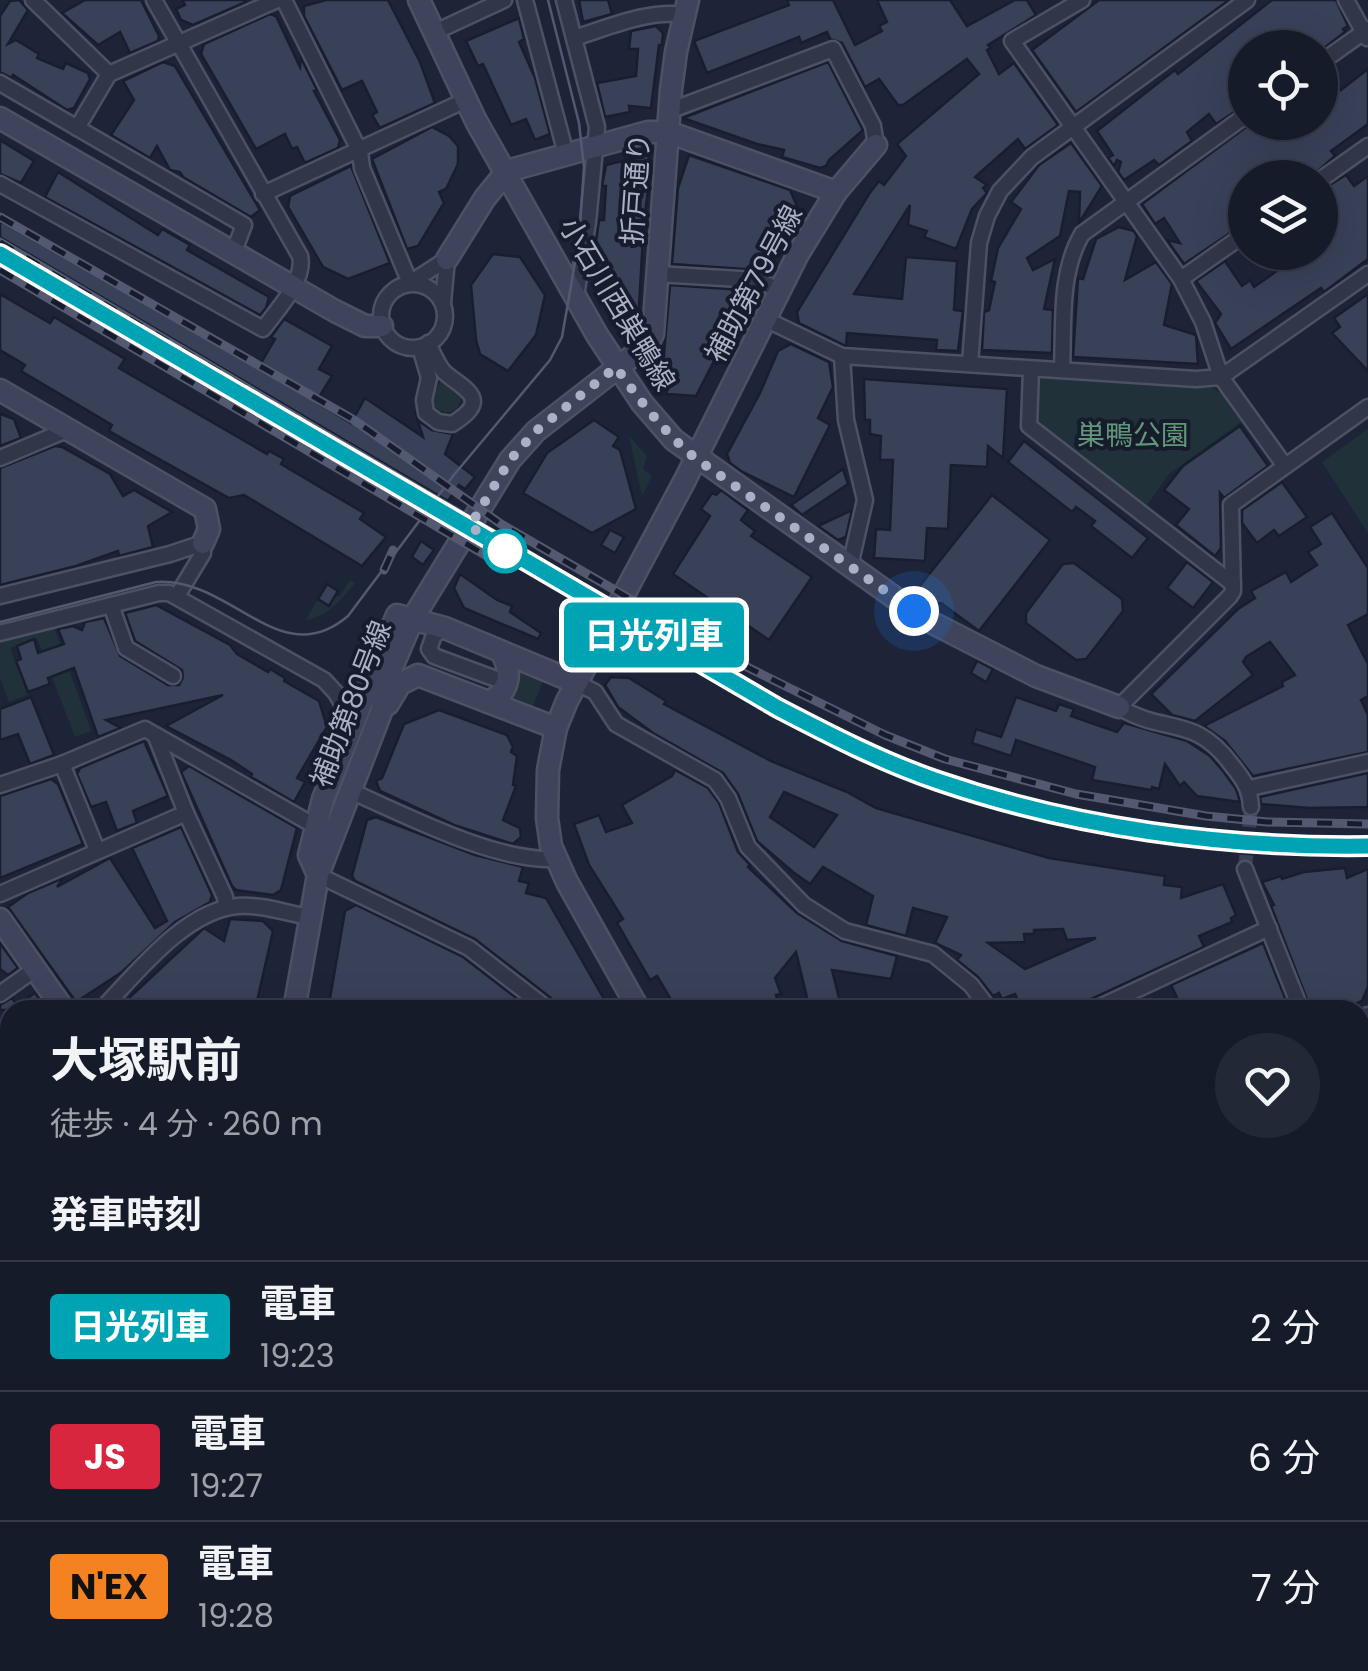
<!DOCTYPE html>
<html lang="ja">
<head>
<meta charset="utf-8">
<style>
	body { margin:0; font-family:Poppins,"Noto Sans JP",sans-serif; background:#232836; color:#f1f3f6; height:100vh; display:flex; flex-direction:column; font-size:38px; white-space:nowrap }
	* { box-sizing:border-box; margin:0 }
	p { font-size:32px; color:#9ea1a8 }
	.icon { flex:none; width:55px; height:55px; fill:none; stroke:currentColor; stroke-width:2; stroke-linecap:round; stroke-linejoin:round }
	.map { position:relative; flex:1; overflow:hidden }
	.side { position:absolute; left:0px; top:1000px; width:1370px; height:672px; display:flex; flex-direction:column; background:#161b2a; border-radius:30px 30px 0 0; box-shadow:0 10px 40px #0002,0 0 0 2px #353947 }
	.side>* { flex:none }
	.badge { padding:0 20px; border-radius:8px; font-size:35px; line-height:65px }
	.buttons { position:absolute; left:1228px; top:30px; display:grid; gap:20px }
	.buttons a { display:grid; place-items:center; width:110px; height:110px; border-radius:50%; background:#161b2a; box-shadow:0 10px 40px #0002,0 0 0 2px #353947; font-size:50px }
	.you { position:absolute; width:50px; height:50px; margin:-25px; border:8px solid #fff; border-radius:50%; background:#1a73e8; box-shadow:0 0 0 15px #1a73e833 }
	.map>.badge { position:absolute; translate:-50% -50%; box-shadow:0 0 0 5px #fff }
	h2 { padding:0 50px; font-size:38px; line-height:90px }
	.round { display:grid; place-items:center; flex:none; width:105px; height:105px; border-radius:52px; background:#232836 }
	.headline { display:flex; align-items:center; justify-content:space-between; height:170px; padding:0 50px }
	h1 { font-size:48px; font-weight:700; line-height:75px }
	ul { padding:0; list-style:none }
	li { display:flex; align-items:center; gap:30px; height:130px; padding:0 50px; border-top:2px solid #353947 }
	li div { flex:1 }
	li b { display:block; font-size:38px }
	li em { font-style:normal }
	li .badge { min-width:110px; font-weight:700; text-align:center }
	.map>svg:first-child { display:block }
</style>
</head>
<body>
<div class="map">
<svg width="1368" height="1671" viewBox="0 0 1368 1671">
	<rect width="100%" height="100%" fill="#1e2438"/>
	<g fill="#203139">
		<polygon points="1042,378 1211,388 1224,394 1244,420 1169,474 1144,509 1033,422 1036,383"/>
		<path d="M441,380l18,11 2,6c-2,17 -17,20 -28,8v-10z"/>
		<polygon points="1368,429 1368,533 1322,462"/>
		<polygon points="629,436 647,456 643,469 652,476 642,496"/>
		<path d="M350,580l5,3c-15,17 -26,33 -49,37l12,-21 22,-3z"/>
		<polygon points="54,627 91,731 75,737 37,638 10,648 28,695 9,702 0,678 0,642"/>
		<polygon points="517,669 543,681 531,711 505,699 517,687"/>
	</g>
	<g fill="#394159" stroke="#191e2f" stroke-width="2.5" fill-rule="evenodd">
		<polygon points="19,0 28,10 8,44 16,40 39,54 37,58 63,69 66,63 88,73 90,79 74,108 67,110 13,75 12,78 0,72 0,16 10,1"/>
		<polygon points="85,0 141,0 159,36 158,41 130,53 120,32 98,45 62,13"/>
		<polygon points="182,0 246,0 246,2 193,25 181,20 176,9 185,5"/>
		<polygon points="326,0 388,0 420,62 435,103 380,128 372,115 377,112 362,81 342,90 304,16 304,6"/>
		<polygon points="579,0 608,0 612,14 583,22"/>
		<polygon points="787,0 833,0 855,45 882,31 879,26 887,22 877,0 950,0 967,26 1015,0 1027,0 1036,15 988,45 991,48 987,50 999,74 1014,63 1058,125 1025,149 1018,139 975,177 987,185 983,188 987,193 972,209 956,249 924,237 927,231 908,225 910,205 854,294 902,299 906,257 957,261 954,310 963,311 958,351 936,350 937,340 847,333 846,346 799,323 797,312 869,194 879,181 884,185 906,156 897,144 979,74 967,59 903,105 898,105 879,79 865,87 842,43 830,39 827,32 801,43 799,37 707,73 694,41 789,5"/>
		<polygon points="1099,0 1229,0 1076,112 1032,50"/>
		<polygon points="1272,0 1336,0 1348,26 1343,29 1345,32 1324,48 1275,48 1269,40 1260,48 1245,48 1245,105 1216,124 1209,114 1187,132 1192,141 1159,165 1154,160 1124,180 1118,172 1121,162 1117,160 1114,166 1108,158 1113,155 1097,131 1162,80 1175,70 1178,74"/>
		<polygon points="270,14 276,16 300,67 301,58 317,90 314,91 340,140 338,148 305,163 297,147 292,149 285,134 256,149 201,54 204,44"/>
		<polygon points="519,18 524,39 519,42 535,78 550,134 535,140 526,119 511,125 483,64 478,66 466,41"/>
		<polygon points="656,26 663,33 662,45 659,45 651,108 629,106 630,112 605,117 597,83 636,76 638,49 629,49 631,31"/>
		<polygon points="163,62 175,66 260,210 251,217 183,177 180,172 170,170 157,146 150,158 111,135 134,100 123,81"/>
		<polygon points="828,62 863,130 829,160 826,166 820,168 782,157 784,150 757,144 683,118"/>
		<polygon points="1368,69 1368,124 1331,151 1335,156 1310,178 1245,178 1245,223 1184,264 1167,240 1180,243 1164,218 1155,224 1142,204 1253,122 1320,122 1320,74 1327,71 1341,90"/>
		<polygon points="432,127 449,136 458,146 458,164 446,189 439,192 444,203 418,246 407,249 372,159"/>
		<polygon points="0,140 34,161 21,183 0,174"/>
		<polygon points="1071,143 1102,186 1079,223 1080,192 1069,191 1060,236 1027,258 1033,270 1055,259 1044,309 1053,310 1052,353 982,350 984,312 989,310 995,282 991,281 998,248 1021,209 1011,202 1039,165"/>
		<polygon points="647,155 652,162 644,220 638,324 624,327 592,271 599,220 604,220 606,186 602,186 606,165"/>
		<polygon points="689,155 790,190 800,213 778,206 758,270 672,264 678,188"/>
		<polygon points="351,166 390,263 348,279 323,267 288,207 290,196"/>
		<polygon points="58,172 158,235 162,229 190,245 187,250 269,297 266,308 260,315 45,197"/>
		<polygon points="1346,175 1354,186 1368,176 1368,259 1324,292 1321,288 1231,349 1215,323 1221,314 1196,281 1225,261 1242,286 1250,280 1254,287 1297,257 1294,252 1320,252 1320,191"/>
		<polygon points="0,221 258,368 275,339 271,337 284,319 332,346 319,369 332,376 316,402 351,423 365,398 423,437 415,412 420,422 432,430 453,434 445,454 475,477 465,489 459,485 448,501 0,237"/>
		<polygon points="1119,227 1134,231 1137,236 1125,280 1156,262 1172,284 1164,325 1196,335 1198,364 1073,357 1078,278 1083,279 1096,239"/>
		<polygon points="493,254 520,257 545,295 536,335 508,371 480,354 476,340 471,285"/>
		<polygon points="670,285 743,290 743,306 710,359 715,359 696,396 667,394 662,377"/>
		<polygon points="0,294 50,323 54,317 125,359 119,368 267,454 269,451 284,459 281,464 364,513 360,519 386,537 362,566 244,495 229,498 109,431 112,425 21,371 25,365 0,350"/>
		<polygon points="1368,294 1368,371 1332,333 1340,327 1334,318"/>
		<polygon points="791,344 829,362 833,387 818,418 830,425 794,497 741,471 730,463 727,454 760,393 778,351"/>
		<polygon points="864,379 1007,389 1003,458 988,446 987,467 951,465 948,529 927,528 925,561 874,558 876,529 890,530 893,460 880,460 881,436 870,434 870,420 865,420"/>
		<polygon points="0,414 14,419 21,438 0,446"/>
		<polygon points="594,420 619,437 613,446 620,450 636,509 592,533 523,493 547,453"/>
		<polygon points="1240,426 1268,466 1224,498 1220,493 1221,548 1215,556 1176,525 1189,509 1164,490 1183,466"/>
		<polygon points="1024,441 1148,538 1132,558 1091,526 1095,521 1076,507 1072,512 1008,462"/>
		<polygon points="55,446 62,447 110,474 123,496 134,490 172,512 148,526 153,547 119,556 118,551 76,566 0,585 0,468"/>
		<polygon points="843,469 848,484 802,515 791,505"/>
		<polygon points="1282,482 1307,517 1279,536 1274,530 1257,543 1242,523 1242,510"/>
		<polygon points="721,490 748,510 741,520 755,531 751,536 812,577 769,640 673,574 710,516 701,509 712,493 716,495"/>
		<polygon points="992,495 1050,540 979,631 941,603 931,604 915,592"/>
		<polygon points="852,510 846,537 838,540 818,526"/>
		<polygon points="1332,513 1368,568 1368,614 1348,625 1368,664 1368,696 1361,700 1368,715 1368,752 1253,776 1225,741 1204,726 1283,686 1282,682 1295,675 1270,642 1246,657 1243,662 1253,675 1195,721 1172,715 1151,694 1238,609 1255,598 1251,591 1286,572 1291,582 1317,565 1308,552 1321,544 1310,527"/>
		<polygon points="610,530 624,537 615,553 601,545"/>
		<polygon points="421,541 434,550 423,565 412,557"/>
		<polygon points="1187,562 1213,582 1193,608 1167,588"/>
		<polygon points="1074,563 1122,599 1123,611 1086,659 1076,660 1026,623 1026,613 1063,564"/>
		<polygon points="460,574 497,600 512,606 510,612 541,633 538,639 464,608 454,588"/>
		<polygon points="327,584 338,591 329,606 318,599"/>
		<polygon points="156,605 230,645 237,654 268,672 270,669 285,678 284,681 319,701 327,727 297,778 305,782 294,802 251,777 252,774 231,760 166,726 223,695 106,720 121,728 98,737 74,668 48,678 50,684 28,692 16,661 21,659 17,646 34,639 38,653 64,644 58,629 73,626 82,630 85,622 104,618 120,656 168,685 179,685 183,677 182,670 135,641 125,613"/>
		<polygon points="977,661 993,669 986,682 971,673"/>
		<path d="M611,677l18,1 37,23 -2,3 107,57 76,31 29,16 173,50 116,18 -1,9 18,2 -1,11 42,-14 13,31 -5,3 1,4 -33,14 5,11 -115,53 -7,10h-60l-7,-16 -13,5 -3,-6 -6,3 -15,-19 -21,-17 4,-5 -26,-12 12,-26 -34,-9 -7,28 -40,-11 7,-29 -50,-29 -13,17 -17,-12 -36,-31 -19,-47 -15,-21 -70,-40 -35,-26 -13,-22zM784,792l53,23 -23,32 -44,-30zM1063,929l4,11 29,-2 -71,31 -37,-26 37,-1 -1,-8h10v-4z"/>
		<polygon points="31,697 54,755 30,764 18,734 0,740 0,709"/>
		<polygon points="1016,697 1056,711 1059,704 1074,709 1071,716 1117,732 1124,723 1187,741 1210,756 1223,771 1236,789 1240,802 1197,796 1184,782 1180,786 1165,764 1159,789 1152,787 1151,790 1092,780 1095,767 1016,740 1011,756 972,743 976,729 1001,737"/>
		<polygon points="439,710 507,735 513,747 511,752 517,756 513,785 516,786 503,820 520,828 521,837 513,844 454,825 380,791 376,781 382,778 404,724"/>
		<polygon points="144,741 168,796 133,811 137,823 117,831 106,802 91,807 77,774 80,768"/>
		<polygon points="189,766 297,828 281,890 273,895 236,890 232,886 181,772"/>
		<polygon points="675,770 708,788 719,803 738,852 750,865 748,867 797,913 842,941 897,956 891,979 832,970 842,1010 810,1010 796,952 775,978 781,994 776,995 780,1010 677,1010 657,976 650,980 617,923 623,919 589,865 574,824 599,815 606,832 632,823 622,805 672,776"/>
		<polygon points="1368,773 1368,807 1310,808 1261,804 1260,797"/>
		<polygon points="51,779 58,784 83,844 0,878 0,796"/>
		<polygon points="376,817 475,855 523,867 519,881 529,883 526,893 546,898 604,999 601,1008 559,1010 556,1002 475,939 355,881 352,876 367,820"/>
		<polygon points="181,827 212,895 210,902 175,922 122,972 76,1002 8,907 28,893 63,878 57,887 110,858 155,928 167,921 132,848"/>
		<polygon points="1345,868 1347,878 1368,869 1368,987 1362,1001 1340,1010 1311,1010 1271,906 1274,905 1262,882 1281,876 1282,879 1304,872"/>
		<polygon points="356,905 463,957 532,1010 459,1010 449,1003 446,1010 418,1007 418,1010 328,1010 345,911"/>
		<polygon points="230,919 263,921 273,931 255,1010 116,1010 204,928 224,941"/>
		<polygon points="0,943 18,968 8,975 0,969"/>
		<polygon points="1263,943 1290,1010 1183,1010 1171,985"/>
		<polygon points="35,993 47,1010 0,1010 0,1005 12,998 17,1005"/>
	</g>
	<g fill="none" stroke-linecap="round" stroke-linejoin="round">
		<polyline stroke="#3a4054" stroke-width="14" stroke-dasharray="14 7" stroke-linecap="butt" points="1245,869 1251,807"/>
		<defs>
			<g id="street">
				<polyline points="33,0 109,74"/>
				<polyline points="284,0 360,152 362,168 410,283 447,259"/>
				<polyline points="525,0 566,154"/>
				<polyline points="564,0 597,127 588,222 576,296"/>
				<polyline points="1082,0 1012,41 1181,279 1203,322 1221,377 1285,466"/>
				<polyline points="1346,0 1367,38"/>
				<polyline points="435,32 504,0"/>
				<path d="M574,38c33,-10 75,-29 110,-23"/>
				<polyline points="1320,63 1368,29"/>
				<polyline points="0,83 244,225 234,251"/>
				<polyline points="669,111 833,49 873,126 876,145"/>
				<polyline points="77,128 109,74 277,0"/>
				<polyline points="1320,180 1368,146"/>
				<path d="M0,184l263,145c13,-18 43,-49 37,-73l-146,-256"/>
				<polyline points="263,194 466,100"/>
				<polyline points="657,274 756,280 780,290"/>
				<polyline points="1181,279 1245,234"/>
				<circle cx="413" cy="316" r="32"/>
				<polyline points="443,303 447,259"/>
				<polyline points="765,319 842,356 1196,379 1221,377 1368,274"/>
				<path d="M420,347l9,31 -5,22 2,13 12,9 14,2c42,-25 11,-35 -8,-52 -7,-8 -11,-19 -16,-29"/>
				<polyline points="842,356 846,420 865,500 850,566"/>
				<polyline points="970,364 979,243 987,216 1000,191 1032,157 1247,0"/>
				<polyline points="1031,369 1029,426 1233,584"/>
				<path d="M1062,369c2,-45 -3,-96 20,-135l163,-118"/>
				<polyline points="0,458 69,429"/>
				<polyline points="0,596 170,554 203,543"/>
				<polyline points="177,596 203,553 203,543"/>
				<polyline points="111,605 126,648 173,676"/>
				<polyline points="445,628 434,635 429,649 434,656 507,683"/>
				<polyline points="0,633 159,593 169,593 324,680 336,693 353,723"/>
				<polyline points="577,683 595,692 616,724 715,780 728,798 748,847 804,905 845,931 933,954 971,985 990,1010"/>
				<polyline points="156,737 186,813 225,897 226,908"/>
				<polyline points="62,764 97,850"/>
				<polyline points="0,785 62,764 145,729 315,826"/>
				<polyline points="1250,788 1368,762"/>
				<path d="M348,790c58,25 146,72 208,69"/>
				<path d="M1251,807c-1,-19 -8,-28 -20,-43 -37,-50 -67,-29 -112,-57l111,-111 3,-5 -2,-86 137,-98"/>
				<polyline points="1245,869 1301,1010"/>
				<polyline points="318,875 469,948 549,1010"/>
				<polyline points="0,894 186,813"/>
				<polyline points="0,994 35,969"/>
				<path d="M101,1010c35,-36 84,-100 137,-104 23,-2 48,7 71,11"/>
				<polyline points="1093,1010 1269,928"/>
				<polyline points="1360,1018 1368,1015"/>
				<polyline points="0,1114 10,1103"/>
				<polyline points="1360,1147 1368,1161"/>
				<polyline points="0,1311 10,1318"/>
				<polyline points="0,1446 10,1446"/>
				<polyline points="1360,1470 1368,1467"/>
				<polyline points="0,1575 10,1629"/>
				<polyline points="0,1641 10,1638"/>
				<polyline points="134,1662 135,1671"/>
				<polyline points="588,1662 589,1669 635,1662"/>
				<polyline points="916,1662 917,1671"/>
				<polyline points="1146,1671 1162,1662"/>
				<polyline points="1347,1671 1347,1662"/>
			</g>
			<g id="secondary">
				<polyline points="419,0 476,121 597,335 642,403 674,440 923,618 1036,676 1119,707"/>
				<polyline points="0,118 335,311 365,326 382,326"/>
				<polyline points="447,259 485,198 507,171 648,132 668,132 836,192"/>
				<polyline points="0,390 205,509 209,529 203,543"/>
				<path d="M488,702c22,-9 24,-30 14,-49"/>
				<polyline points="388,704 400,684 418,675 556,728"/>
				<polyline points="318,875 309,855 323,799 397,615 445,628 577,683"/>
				<polyline points="0,919 64,1010"/>
				<polyline points="294,1010 318,875 383,707 380,695 413,618 510,460 536,431 648,344 653,334 671,90 676,52 688,0"/>
				<polyline points="639,1010 567,882 551,846 547,818 548,770 556,728 567,701 685,480 798,254 836,192 876,145"/>
				<polyline points="0,1182 10,1189"/>
				<polyline points="251,1662 252,1671"/>
				<polyline points="1022,1662 1027,1671"/>
			</g>
		</defs>
		<use href="#street" stroke="#4c5164" stroke-width="19"/>
		<use href="#secondary" stroke="#4c5164" stroke-width="25"/>
		<use href="#street" stroke="#313648" stroke-width="14"/>
		<use href="#secondary" stroke="#3f445c" stroke-width="20"/>
		<path stroke="#535970" stroke-width="2.5" d="M0,622l156,-40c76,-5 124,92 192,34l105,-140 97,-116 12,-23 17,-97 5,-73 -5,-44 -31,-123"/>
		<defs>
			<g id="rail">
				<polyline points="0,217 354,420 501,524 749,668 885,735 945,759 1076,794 1206,816 1267,822 1368,824"/>
				<polyline points="0,242 494,534"/>
				<polyline points="0,270 492,559"/>
				<path d="M478,535c44,26 90,48 133,74 87,52 173,109 266,148 154,64 325,92 491,89"/>
				<polyline points="384,570 393,550"/>
			</g>
		</defs>
		<use href="#rail" stroke="#535970" stroke-width="9"/>
		<use href="#rail" stroke="#171c2d" stroke-width="5" stroke-dasharray="15" stroke-linecap="butt"/>
	</g>
	<g fill="none" stroke-linecap="round" stroke-linejoin="round">
		<defs>
			<path id="line" d="M0,254l778,454c52,27 104,54 160,73 137,47 286,67 430,65"/>
		</defs>
		<use href="#line" stroke="#fff" stroke-width="22"/>
		<use href="#line" stroke="#00a3b4" stroke-width="15"/>
		<path stroke="#abb0c6" stroke-width="10" stroke-dasharray="0 18" d="M505,551l-35,-25 40,-66 26,-29 80,-64c24,34 48,65 79,91l219,153"/>
	</g>
	<circle fill="#fff" stroke="#00a3b4" stroke-width="5" cx="505" cy="551" r="20"/>
	<g text-anchor="middle" dominant-baseline="central" stroke-width="8" stroke-linejoin="round" paint-order="stroke">
		<g font-size="28" fill="#abb0c6" stroke="#171c2d">
			<text transform="translate(636 189) rotate(-86)">折戸通り</text>
			<text transform="translate(754 284) rotate(-62)">補助第79号線</text>
			<text transform="translate(617 304) rotate(59)">小石川西巣鴨線</text>
			<text transform="translate(351 704) rotate(-69)">補助第80号線</text>
		</g>
		<g font-size="28" fill="#619778" stroke="#171c2d">
			<text x="1133" y="435">巣鴨公園</text>
		</g>
	</g>
</svg>
<div class="buttons">
<a><svg class="icon" aria-label="locate" viewBox="0 0 24 24"><circle cx="12" cy="12" r="6"/><path d="M12 2v4M12 18v4M2 12h4M18 12h4"/></svg></a>
<a><svg class="icon" aria-label="layers" viewBox="0 0 24 24"><path d="M12 4l9 5-9 5-9-5zM3 14l9 5 9-5"/></svg></a>
</div>
<div class="you" style="left:914px;top:611px"></div>
<b class="badge" style="left:654px;top:635px;background:#00a3b4;color:#fff">日光列車</b>
<section class="side">
<div class="headline"><div><h1>大塚駅前</h1><p>徒歩 · 4 分 · 260 m</p></div><a class="round"><svg class="icon" aria-label="heart" viewBox="0 0 24 24"><path d="M12 20l-8-8c-3-5 5-10 8-4 3-6 11-1 8 4z"/></svg></a></div>
<h2>発車時刻</h2>
<ul>
<li><span class="badge" style="background:#00a3b4;color:#fff">日光列車</span><div><b>電車</b><p>19:23</p></div><em>2 分</em></li>
<li><span class="badge" style="background:#d7263d;color:#fff">JS</span><div><b>電車</b><p>19:27</p></div><em>6 分</em></li>
<li><span class="badge" style="background:#f58220;color:#111">N'EX</span><div><b>電車</b><p>19:28</p></div><em>7 分</em></li>
</ul>
</section>
</div>
</body>
</html>
